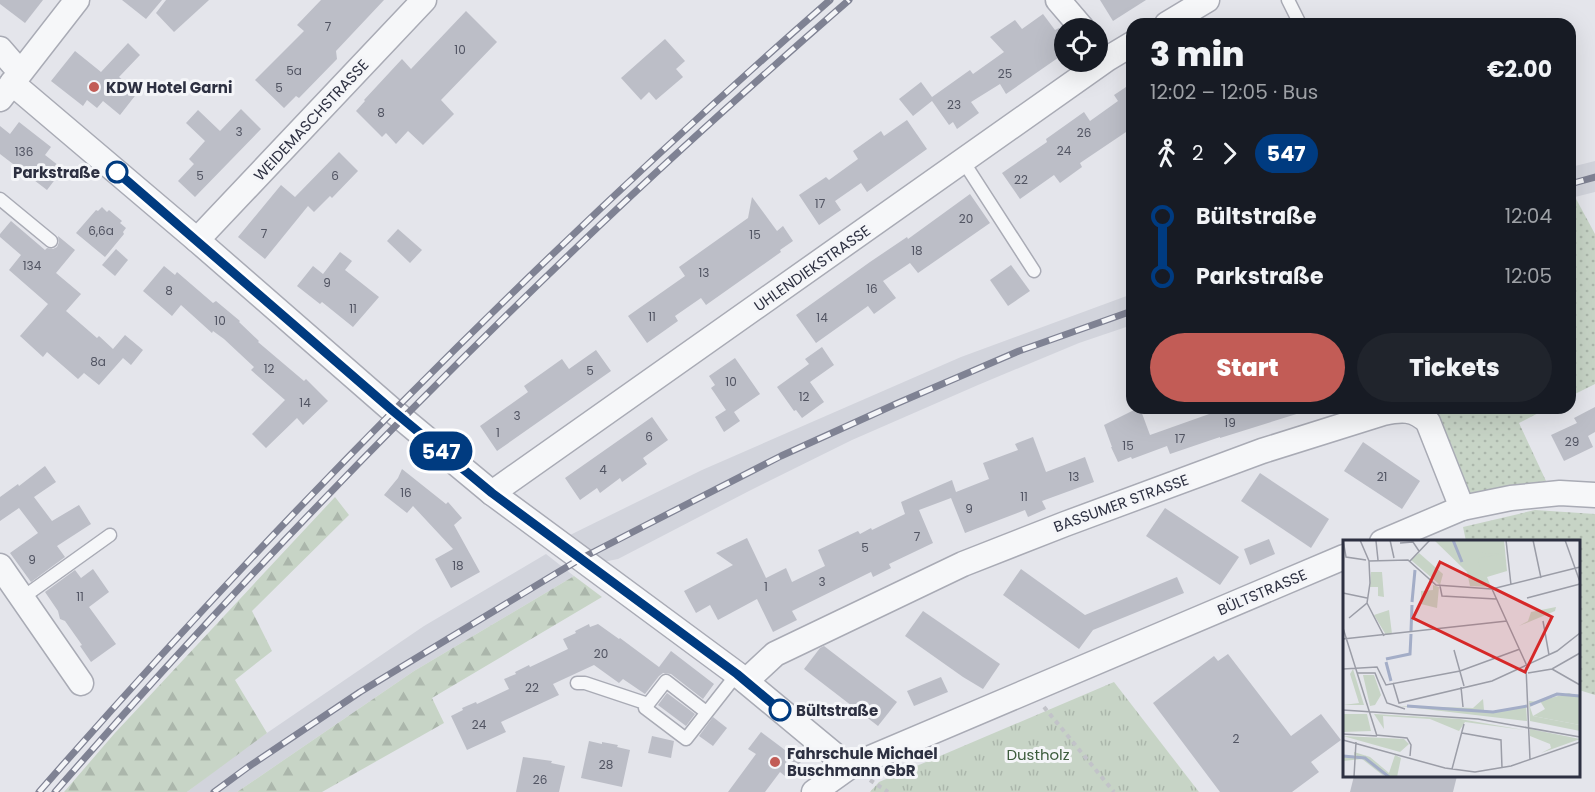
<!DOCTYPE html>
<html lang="en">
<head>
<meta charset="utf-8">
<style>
	body { margin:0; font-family:Poppins,sans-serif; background:#20242c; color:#f1f3f6; height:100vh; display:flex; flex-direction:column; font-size:22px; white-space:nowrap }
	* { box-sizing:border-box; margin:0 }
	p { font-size:20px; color:#9ea1a6 }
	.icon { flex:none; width:33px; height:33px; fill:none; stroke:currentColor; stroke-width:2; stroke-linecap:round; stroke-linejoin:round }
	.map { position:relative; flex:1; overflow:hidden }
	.details { position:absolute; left:1126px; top:18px; width:450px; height:396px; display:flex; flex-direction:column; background:#171b24; border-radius:18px; box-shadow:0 6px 24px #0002 }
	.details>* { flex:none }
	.badge { padding:0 12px; border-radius:20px; font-size:21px; line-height:39px }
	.fabs { position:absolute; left:1054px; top:18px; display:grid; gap:12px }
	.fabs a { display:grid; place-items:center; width:54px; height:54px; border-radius:50%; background:#171b24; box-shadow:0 6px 24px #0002; font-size:30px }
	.map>.badge { position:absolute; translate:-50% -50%; box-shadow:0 0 0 3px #fff }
	.legs { display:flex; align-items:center; gap:9px; height:66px; padding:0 24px; font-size:20px }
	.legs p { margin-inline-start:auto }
	.headline { display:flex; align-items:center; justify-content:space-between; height:102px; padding:0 24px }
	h1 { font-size:33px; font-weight:800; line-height:45px }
	.primary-button { display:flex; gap:12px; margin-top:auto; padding:12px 24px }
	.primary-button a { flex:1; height:69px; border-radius:36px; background:#c25c56; color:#fff; font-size:24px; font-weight:800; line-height:69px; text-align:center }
	.primary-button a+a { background:#20242c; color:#f1f3f6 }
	ul { padding:0 24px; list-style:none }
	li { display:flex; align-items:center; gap:21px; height:60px; font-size:22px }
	li i { display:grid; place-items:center; width:9px; height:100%; margin:0 8px; background:currentColor }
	li i::after { content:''; width:15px; height:15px; margin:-8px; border:4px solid; border-radius:50%; background:#171b24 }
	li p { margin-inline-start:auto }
	li:first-child i { background:linear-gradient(#0000 50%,currentColor 0) }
	li:last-child i { background:linear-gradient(currentColor 50%,#0000 0) }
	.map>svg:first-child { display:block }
</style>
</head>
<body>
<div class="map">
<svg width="1595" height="792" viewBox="0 0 1595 792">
	<defs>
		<pattern id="grass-dots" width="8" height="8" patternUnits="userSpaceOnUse" patternTransform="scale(1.5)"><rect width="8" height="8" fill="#c7d4c6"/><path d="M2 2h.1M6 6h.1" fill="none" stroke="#abb6ab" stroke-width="1.8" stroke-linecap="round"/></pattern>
		<pattern id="forest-firs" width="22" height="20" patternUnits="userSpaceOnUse" patternTransform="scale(1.5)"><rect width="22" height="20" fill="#c7d4c6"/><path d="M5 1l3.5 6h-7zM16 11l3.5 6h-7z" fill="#abb6ab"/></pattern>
		<pattern id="park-tufts" width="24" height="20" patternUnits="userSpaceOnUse" patternTransform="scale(1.5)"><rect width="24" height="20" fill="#c7d4c6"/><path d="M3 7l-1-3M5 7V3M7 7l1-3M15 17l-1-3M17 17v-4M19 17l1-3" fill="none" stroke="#abb6ab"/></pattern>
	</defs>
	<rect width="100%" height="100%" fill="#e4e5eb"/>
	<g fill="#d2d4dc">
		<polygon points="1595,161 1595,192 1571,198 1571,167"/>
		<polygon points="1132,294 1132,325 1079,343 978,385 852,440 749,491 618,559 603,562 568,536 702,470 961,357"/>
		<polygon points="546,554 574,576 414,671 237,792 187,792 242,750 424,626"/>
	</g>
	<g fill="url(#grass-dots)">
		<polygon points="1575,197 1595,234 1595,384 1571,396 1570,198"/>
		<polygon points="1436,408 1548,408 1519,423 1546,481 1470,493"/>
		<polygon points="1535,510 1595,514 1595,695 1579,690 1578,542 1466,541 1463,527"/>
	</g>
	<g fill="url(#forest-firs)">
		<polygon points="335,497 349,515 252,611 272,651 235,680 267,733 187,792 64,792 114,734"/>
		<polygon points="574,576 602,597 432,698 444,723 322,792 237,792 414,671"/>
	</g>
	<polygon fill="url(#park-tufts)" points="1114,682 1199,792 870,792 879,782"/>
	<g fill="#bcbec7">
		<polygon points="0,0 43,0 25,23 0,4"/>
		<polygon points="122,0 162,0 146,19"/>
		<polygon points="166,0 209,0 174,32 156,13"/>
		<polygon points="321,0 384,0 336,51 337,59 299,98 296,96 284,108 255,80 304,31 297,25"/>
		<polygon points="1100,0 1146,0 1113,21"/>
		<polygon points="466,11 497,42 441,100 454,114 423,145 408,131 396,144 386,133 382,137 356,111 365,101 364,100 402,59 411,69"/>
		<polygon points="1043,14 1055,30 1059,28 1065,36 1065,53 1006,94 1000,84 971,102 979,113 957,129 953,122 949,125 932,101 913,116 899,99 921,82 932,97 970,70 973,74 1004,52 990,37 1015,20 1022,29"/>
		<polygon points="665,39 685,61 676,69 683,77 656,100 649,92 641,100 621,78"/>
		<polygon points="128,43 140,55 119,77 138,92 120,115 103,101 97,108 87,100 83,106 51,81 75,51 101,72"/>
		<polygon points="1132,83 1132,128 1080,163 1082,167 1060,183 1054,175 1020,199 1002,173 1047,142 1046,139 1084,112 1090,121 1118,101 1114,95"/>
		<polygon points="241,109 261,129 195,197 178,181 194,164 189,159 205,141 186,123 198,110 220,131"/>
		<polygon points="907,120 927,149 867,192 861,183 835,201 841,210 819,225 799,195 826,177 829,180 858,159 853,151 881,131 884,136"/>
		<polygon points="19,122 51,147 45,155 63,169 47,190 0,154 0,126 10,134"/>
		<polygon points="339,152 358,171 332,198 330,196 314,212 308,206 265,259 238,237 281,185 295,197"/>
		<polygon points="970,194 990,223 918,273 910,263 883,281 896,298 874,314 868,306 816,343 796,315 870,262 907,237 908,239"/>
		<polygon points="752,197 777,231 783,226 793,241 780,250 781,252 706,305 701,298 675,316 678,321 647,343 628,316 685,276 679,267 748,218"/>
		<polygon points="102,207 107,212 109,210 122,221 120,223 126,228 123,232 124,234 105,257 76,233 96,210 98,211"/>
		<polygon points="11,221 45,250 47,248 53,249 57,247 59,242 58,236 75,250 56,273 81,294 66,311 97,338 99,336 113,349 125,335 143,350 131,365 123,358 99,385 84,373 78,379 47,352 43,357 20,336 48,304 9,270 21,255 0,237 0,234"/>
		<polygon points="398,229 422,250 410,263 387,241"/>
		<polygon points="116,249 128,260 115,276 102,265"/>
		<polygon points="340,252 352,261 345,270 379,297 353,327 322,302 320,304 297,286 313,266 323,274"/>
		<polygon points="1011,265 1030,291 1008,306 990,280"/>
		<polygon points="164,266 175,275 177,272 213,303 216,301 240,321 239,322 259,341 258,342 304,381 306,379 328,401 303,425 297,418 266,448 252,434 285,400 251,370 254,367 224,339 213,331 212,333 181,305 172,316 143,291"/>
		<polygon points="822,347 834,365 810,382 824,402 802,418 796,410 794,411 777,387 809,364 805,359"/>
		<polygon points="596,350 611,371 497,451 480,426 528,392 524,386 562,359 569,369"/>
		<polygon points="735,358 760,394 734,412 740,421 724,432 715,417 726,410 711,388 715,385 709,376"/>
		<polygon points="1595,407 1595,432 1588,436 1593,447 1564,461 1551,435 1577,423 1574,418"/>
		<polygon points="1138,408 1140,408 1150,435 1212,413 1210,408 1302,408 1303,412 1220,438 1220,437 1170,454 1167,446 1132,459 1131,457 1118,462 1111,447 1112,447 1104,425"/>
		<polygon points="652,417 668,440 643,458 647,464 622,482 620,478 600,493 597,488 580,500 565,478"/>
		<polygon points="1033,437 1046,472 1085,457 1094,482 1042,501 1046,509 1028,517 1025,510 965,533 951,498 919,510 933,543 889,564 891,568 873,577 871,572 792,611 797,620 773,632 757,599 718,620 710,605 696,613 684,591 733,565 716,553 747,538 766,578 786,568 792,582 825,566 818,550 858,531 860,534 871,528 872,530 905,514 901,502 938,486 952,480 956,492 989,479 983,463 1018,450 1015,444"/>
		<polygon points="1363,442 1420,481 1402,509 1344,471"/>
		<polygon points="45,466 56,482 34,497 52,521 79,505 91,524 57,546 65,557 31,582 10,553 38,533 19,508 0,521 0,497 18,484 19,486"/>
		<polygon points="402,469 446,504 448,502 462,518 454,525 480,572 451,588 435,559 453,549 413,506 407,513 384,495 398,478"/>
		<polygon points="1260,473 1329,519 1311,548 1241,501"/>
		<polygon points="1165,508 1239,557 1220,585 1146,536"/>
		<polygon points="1269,539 1275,554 1250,565 1244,549"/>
		<polygon points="93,569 109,592 89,607 116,644 91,662 80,646 82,645 65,621 60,619 58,611 45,592 75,570 81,578"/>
		<polygon points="1021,569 1085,615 1177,577 1184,593 1093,630 1079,649 1003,595"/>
		<polygon points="923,611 1000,664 983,689 963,677 905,636"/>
		<polygon points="589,624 590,627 598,624 619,639 620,638 659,667 671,651 714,684 703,699 671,674 663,673 659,676 645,694 623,679 619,683 594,665 553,684 559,695 501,722 506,732 467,750 451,716 463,710 462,708 476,702 477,704 509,689 504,679 516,674 515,672 529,665 530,667 568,649 563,639 576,633 575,631"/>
		<polygon points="824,646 897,702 878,726 804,669 820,648"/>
		<polygon points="1228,654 1291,736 1321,714 1341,740 1311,762 1319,772 1292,792 1220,792 1153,703 1214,656 1218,661"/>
		<polygon points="941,677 948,692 914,706 907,691"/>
		<polygon points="667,693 695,714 686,726 658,705"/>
		<polygon points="713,717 727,728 713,746 699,736"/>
		<polygon points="761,732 801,762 785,776 780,772 765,792 728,792 756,754 748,749"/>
		<polygon points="652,736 674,741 671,758 648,753"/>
		<polygon points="589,741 602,744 602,742 618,745 617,747 630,750 622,787 581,778"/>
		<polygon points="523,757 552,761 551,763 565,766 559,792 516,792"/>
		<polygon points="1354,776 1457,776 1453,792 1350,792"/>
	</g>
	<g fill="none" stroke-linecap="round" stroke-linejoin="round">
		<defs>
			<g id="service">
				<polyline points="1288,0 1300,24"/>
				<polyline points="963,161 1034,271"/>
				<polyline points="0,199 51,241"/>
				<polyline points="22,598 110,535"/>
				<polyline points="577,683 585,683 648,704"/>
				<polyline points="706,712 666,681 645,708 686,739 737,674"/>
			</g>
			<g id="minor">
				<polyline points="1058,0 1082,28"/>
				<polyline points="1167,24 1207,0"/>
				<polyline points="0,49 20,72"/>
				<polyline points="12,83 197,240 392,410 492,493 737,674 849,767"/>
				<polyline points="0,99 77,0"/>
				<polyline points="197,240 424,0"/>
				<polyline points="492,493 1107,59 1132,44"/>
				<polyline points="1382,542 1462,508 1511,498 1560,493 1595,495"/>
				<polyline points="0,566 81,683"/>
				<path d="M746,681l29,-27 188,-90 102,-40 197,-73 121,-38c18,-4 31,-5 45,9l34,86"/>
				<polyline points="814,792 849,767 1344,557"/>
			</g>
		</defs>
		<use href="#service" stroke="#a9abb5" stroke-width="15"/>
		<use href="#minor" stroke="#a9abb5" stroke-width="27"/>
		<g stroke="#c2c3c9" stroke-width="4" stroke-dasharray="4.5 4.5" stroke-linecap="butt">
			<polyline points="1044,707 1114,792"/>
			<polyline points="870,780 888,792"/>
		</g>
		<use href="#service" stroke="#f6f7f9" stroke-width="12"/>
		<use href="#minor" stroke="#f6f7f9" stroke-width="24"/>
		<defs>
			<g id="rail">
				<polyline points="1570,184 1595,177"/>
				<path d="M39,792c246,-281 510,-546 791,-792"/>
				<path d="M55,792c172,-197 354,-385 543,-565 82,-78 166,-153 251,-227"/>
				<polyline points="214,792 248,767 360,692 580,559 781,456 898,403 1019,351 1132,311"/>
			</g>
		</defs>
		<use href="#rail" stroke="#7f8293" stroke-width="7"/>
		<use href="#rail" stroke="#f4f5f8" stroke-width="4.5" stroke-dasharray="14" stroke-linecap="butt"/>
	</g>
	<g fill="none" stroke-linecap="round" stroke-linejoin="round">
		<defs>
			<polyline id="line-1" points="117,172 392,410 492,493 737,674 780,710"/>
		</defs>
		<use href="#line-1" stroke="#fff" stroke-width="14"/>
		<use href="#line-1" stroke="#003b80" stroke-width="9"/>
	</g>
	<g fill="#c25c56" stroke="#f4f5f8" stroke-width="2">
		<circle cx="94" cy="87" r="6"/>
		<circle cx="775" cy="762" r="6"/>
	</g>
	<g fill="#fff" stroke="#003b80" stroke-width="3">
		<circle cx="117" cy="172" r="10"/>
		<circle cx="780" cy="710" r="10"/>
	</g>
	<g text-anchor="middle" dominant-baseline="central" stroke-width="6" stroke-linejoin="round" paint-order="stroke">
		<g font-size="12" fill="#515462">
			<text x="328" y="26">7</text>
			<text x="460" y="49">10</text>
			<text x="294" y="70">5a</text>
			<text x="1005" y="73">25</text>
			<text x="279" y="87">5</text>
			<text x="954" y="104">23</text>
			<text x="381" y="112">8</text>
			<text x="239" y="131">3</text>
			<text x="1084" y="132">26</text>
			<text x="1064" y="150">24</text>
			<text x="24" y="151">136</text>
			<text x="200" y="175">5</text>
			<text x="335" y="175">6</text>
			<text x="1021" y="179">22</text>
			<text x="820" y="203">17</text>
			<text x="966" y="218">20</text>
			<text x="101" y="230">6,6a</text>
			<text x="264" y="233">7</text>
			<text x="755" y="234">15</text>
			<text x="917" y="250">18</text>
			<text x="32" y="265">134</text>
			<text x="704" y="272">13</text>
			<text x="327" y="282">9</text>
			<text x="872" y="288">16</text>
			<text x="169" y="290">8</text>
			<text x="353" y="308">11</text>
			<text x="652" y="316">11</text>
			<text x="822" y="317">14</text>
			<text x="220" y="320">10</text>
			<text x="98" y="361">8a</text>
			<text x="269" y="368">12</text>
			<text x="590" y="370">5</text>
			<text x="731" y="381">10</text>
			<text x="804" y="396">12</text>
			<text x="305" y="402">14</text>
			<text x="517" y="415">3</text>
			<text x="1230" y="422">19</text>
			<text x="498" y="432">1</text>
			<text x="649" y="436">6</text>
			<text x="1180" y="438">17</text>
			<text x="1572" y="441">29</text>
			<text x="1128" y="445">15</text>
			<text x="603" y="469">4</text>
			<text x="1074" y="476">13</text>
			<text x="1382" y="476">21</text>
			<text x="406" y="492">16</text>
			<text x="1024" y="496">11</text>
			<text x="969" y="508">9</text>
			<text x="917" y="536">7</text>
			<text x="865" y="547">5</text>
			<text x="32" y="559">9</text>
			<text x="458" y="565">18</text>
			<text x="822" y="581">3</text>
			<text x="766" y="586">1</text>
			<text x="80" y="596">11</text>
			<text x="601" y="653">20</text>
			<text x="532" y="687">22</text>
			<text x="479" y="724">24</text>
			<text x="1236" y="738">2</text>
			<text x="606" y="764">28</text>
			<text x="540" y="779">26</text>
		</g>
		<g font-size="15" font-weight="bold" fill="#2d3041" stroke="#f4f5f8" text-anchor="start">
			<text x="106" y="87">KDW Hotel Garni</text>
			<text x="787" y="753">Fahrschule Michael<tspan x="787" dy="17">Buschmann GbR</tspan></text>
		</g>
		<g font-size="15" fill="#2d3041" stroke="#f4f5f8">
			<text transform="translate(311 120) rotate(-47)">WEIDEMASCHSTRASSE</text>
			<text transform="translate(812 268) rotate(-35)">UHLENDIEKSTRASSE</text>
			<text transform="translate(1121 503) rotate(-20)">BASSUMER STRASSE</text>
			<text transform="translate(1262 592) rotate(-23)">BÜLTSTRASSE</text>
		</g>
		<g font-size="15" font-weight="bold" fill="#2d3041" stroke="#f4f5f8" text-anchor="end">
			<text x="100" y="172">Parkstraße</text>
			<text x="796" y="710" text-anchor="start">Bültstraße</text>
		</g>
		<g font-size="15" fill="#3c5c3c" stroke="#f4f5f8">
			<text x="1038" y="754">Dustholz</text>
		</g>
	</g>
	<g transform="translate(1343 540)">
		<rect width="237" height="237" fill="#e4e5eb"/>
		<path d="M76,13l24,21 -3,11 -29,-25zM28,32h11l2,25 -6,-1v-9h-8zM90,45l6,2 -2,21 -16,-4v-13l12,-1zM46,70l3,24 -6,1 -12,-20zM226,153l11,4v28l-47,-9 12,-7 -5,-8zM31,174l86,5 64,11 -59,-8 -6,9 -29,-12 -47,-3 1,13zM0,196l61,3 5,5 -9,8zM11,212l16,5 19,16 6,-18 6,3 -4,19h-8l-15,-13 11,13 -23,-18 -19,2v-4l21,1 -10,-3z" fill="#c7d4c6"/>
		<path d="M213,67l-1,4 -36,15 9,-5 3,-9zM10,129l11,36h-21l16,-2 -9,-29zM20,135h11l7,20 -6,10 -5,1zM140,159l1,11 9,2 33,-6 1,15 -128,-15 74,2zM186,161l9,1 -8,5 3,9 47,9v6l-50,-10zM0,174h24l4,17 -28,1zM187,189l50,10 -39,14 10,-5 -1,-4 -20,-8z" fill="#c7d4c6"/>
		<path d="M91,0h70l3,31 -20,6 4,10 -21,-1 -3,-14z" fill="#c7d4c6"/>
		<path d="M131,0h28l1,6 -4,7 -11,1 -6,-2 -2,-6 -5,1zM160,14l3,16 -25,4 -3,-16z" fill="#c7d4c6"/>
		<path fill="none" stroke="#a3adc7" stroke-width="3" d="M110,0l9,22M69,62l3,-32M68,91l1,-26M43,119l24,-5 1,-20M43,122l5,19M187,165l27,-11 23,2M64,166l86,6 34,-6M0,216l22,2 24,19"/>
		<path fill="none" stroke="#9b9da7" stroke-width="1.5" d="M0,0l3,17 20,3M47,0l4,18M163,0l5,45M190,0l8,38M222,0l15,42M33,1l2,19M57,3l13,-1 6,9M26,21l39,-1 28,25 56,4 88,-22M67,21l20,-21M97,46l2,10 54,3M149,49l35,77M0,53l24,5M184,58l53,-14M24,63l17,33M6,78l18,-15 3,-20 -1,-22 -9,-21M200,81l6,34M0,88l34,108M0,99l164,-18M111,110l10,36M183,127l4,93M0,129l34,-2 9,18 74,-14 60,-22M209,129l28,16M14,133h18l12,30 18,6M185,133l24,-4 28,-16M50,143l6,20 93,-22 65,-30 23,-18M118,147l2,20M0,170l135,9 102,18M119,193l39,7 1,28M0,194l34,2M33,195l31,3 4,7 -1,11M0,200l102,28 30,4 36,-6 69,-24M109,229l12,-45M11,237l2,-35"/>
		<path fill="#d62828" fill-opacity="0.15" stroke="#d62828" stroke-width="3" d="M97,22l112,55 -27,55 -112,-54z"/>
		<rect width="237" height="237" fill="none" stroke="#2d3041" stroke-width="3"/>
	</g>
</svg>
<div class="fabs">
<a><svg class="icon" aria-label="locate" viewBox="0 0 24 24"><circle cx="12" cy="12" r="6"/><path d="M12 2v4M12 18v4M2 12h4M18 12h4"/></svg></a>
</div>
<b class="badge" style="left:441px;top:451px;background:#003b80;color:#fff">547</b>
<section class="details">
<div class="headline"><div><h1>3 min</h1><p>12:02 – 12:05 · Bus</p></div><b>€2.00</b></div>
<div class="legs"><svg class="icon" aria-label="walk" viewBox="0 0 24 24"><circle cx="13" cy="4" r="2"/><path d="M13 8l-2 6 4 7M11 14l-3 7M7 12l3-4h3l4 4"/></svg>2<svg class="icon" aria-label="forward" viewBox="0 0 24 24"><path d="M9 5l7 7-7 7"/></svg><b class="badge" style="background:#003b80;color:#fff">547</b></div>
<ul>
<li><i style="color:#003b80"></i><b>Bültstraße</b><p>12:04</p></li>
<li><i style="color:#003b80"></i><b>Parkstraße</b><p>12:05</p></li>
</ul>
<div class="primary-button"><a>Start</a><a>Tickets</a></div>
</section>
</div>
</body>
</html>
